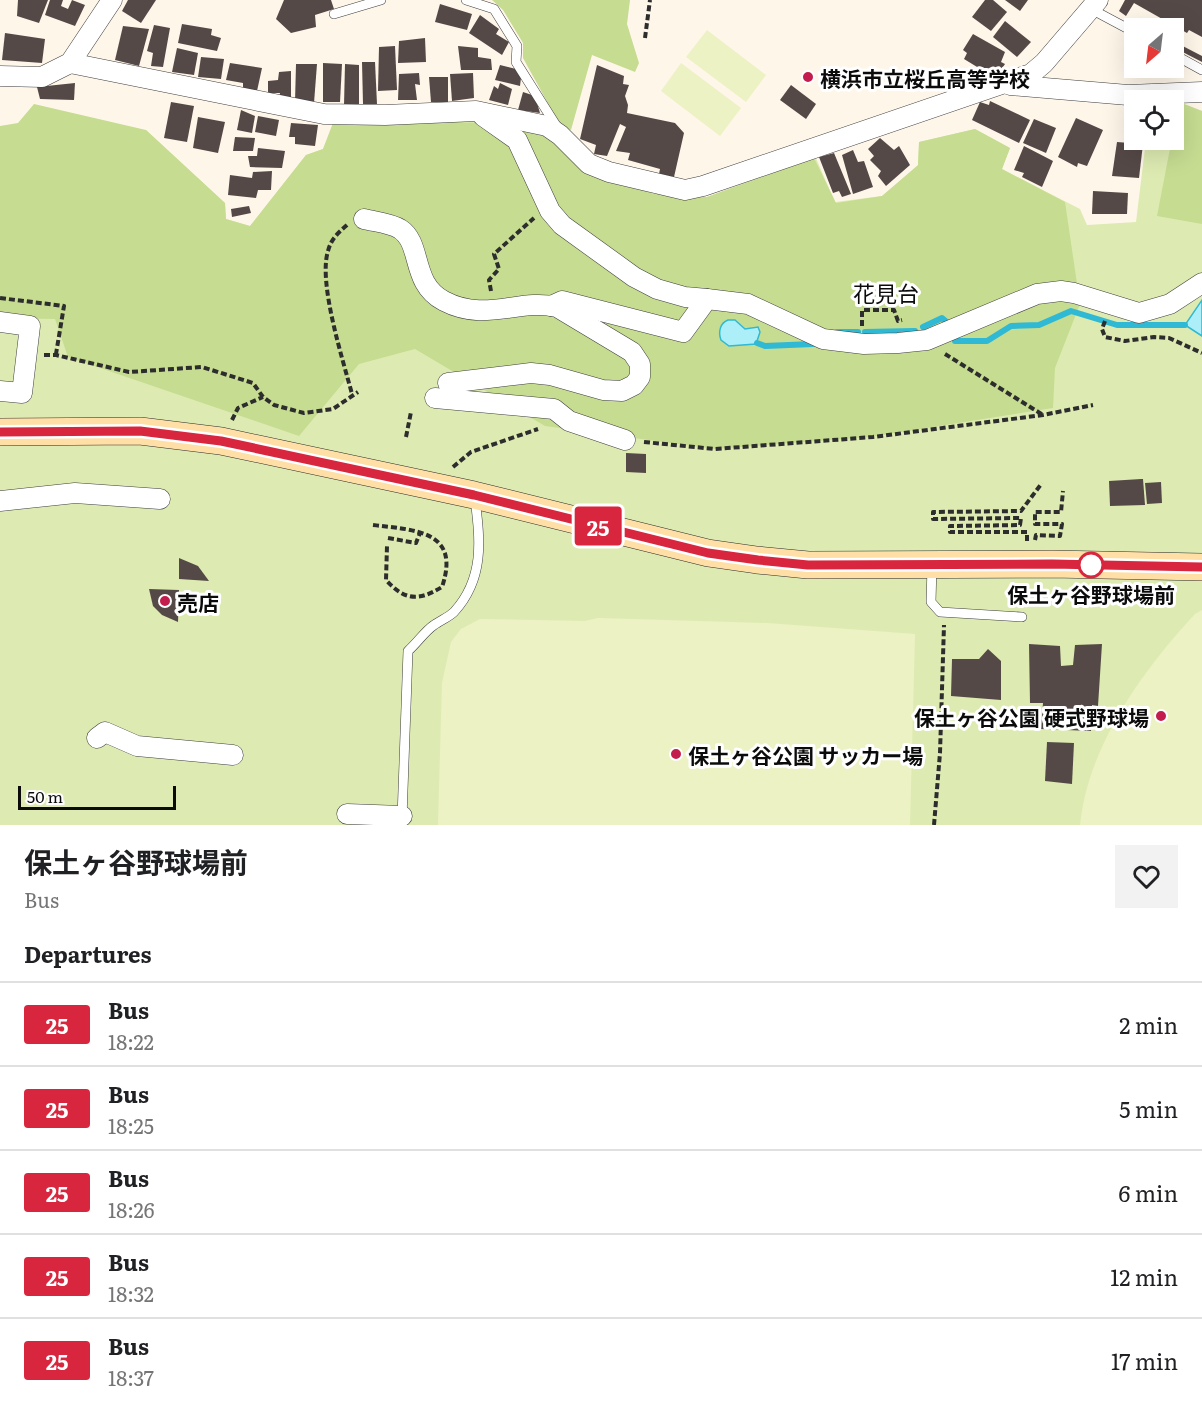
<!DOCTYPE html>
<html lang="en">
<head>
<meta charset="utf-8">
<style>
	body { margin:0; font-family:Literata,"Noto Sans JP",serif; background:#f2f2f2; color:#202124; height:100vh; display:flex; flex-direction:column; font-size:22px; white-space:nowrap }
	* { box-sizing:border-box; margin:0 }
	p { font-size:20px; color:#757577 }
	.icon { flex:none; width:33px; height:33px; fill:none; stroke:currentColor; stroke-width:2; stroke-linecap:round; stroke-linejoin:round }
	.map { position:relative; height:825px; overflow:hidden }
	.panel { display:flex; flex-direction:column; background:#fff; flex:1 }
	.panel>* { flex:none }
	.badge { padding:0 12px; border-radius:4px; font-size:21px; line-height:39px }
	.needle { width:39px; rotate:208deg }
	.fabs { position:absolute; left:1124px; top:18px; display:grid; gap:12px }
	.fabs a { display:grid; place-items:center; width:60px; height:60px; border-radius:0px; background:#fff; box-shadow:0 6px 24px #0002; font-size:30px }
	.scale { position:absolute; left:18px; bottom:15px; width:158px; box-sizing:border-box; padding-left:6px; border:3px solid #0b0b0b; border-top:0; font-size:16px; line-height:21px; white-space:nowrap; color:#0b0b0b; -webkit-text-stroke:4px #fff; paint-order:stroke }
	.map>.badge { position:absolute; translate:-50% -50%; box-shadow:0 0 0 3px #fff }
	h2 { padding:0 24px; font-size:22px; line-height:54px }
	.round { display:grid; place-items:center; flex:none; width:63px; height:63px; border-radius:0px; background:#f2f2f2 }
	.headline { display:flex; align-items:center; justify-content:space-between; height:102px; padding:0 24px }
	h1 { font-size:28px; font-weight:700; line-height:45px }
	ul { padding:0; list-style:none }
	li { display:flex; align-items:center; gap:18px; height:84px; padding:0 24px; border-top:2px solid #e0e0e0 }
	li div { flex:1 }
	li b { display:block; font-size:22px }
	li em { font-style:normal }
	li .badge { min-width:66px; font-weight:700; text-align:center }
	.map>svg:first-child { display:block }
</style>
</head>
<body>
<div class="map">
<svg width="1202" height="825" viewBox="0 0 1202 825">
	<rect width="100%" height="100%" fill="#fff6ea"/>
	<polygon fill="#ddebb2" points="1179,102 1202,111 1202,825 0,825 0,126 146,130 225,203 226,219 250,226 306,155 323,149 335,118 470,118 526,127 594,173 654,194 707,197 815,156 835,202 882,196 918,166 919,142 975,129 1010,148 1002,169 1080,209 1087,225 1136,222 1146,140 1173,140 1173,103"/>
	<g fill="#c5dc91">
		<polygon points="492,0 630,0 627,24 639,63 635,72 592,55 571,130 561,127 523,58 523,43 503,10"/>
		<polygon points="1179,102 1202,111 1202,224 1157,216"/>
		<polygon points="34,104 146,130 225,203 226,219 250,226 306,155 323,149 335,118 482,123 547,135 594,173 654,194 707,197 814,158 836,203 882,196 918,165 919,142 975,129 1010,148 1002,169 1065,202 1080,304 1055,368 1053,408 870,437 715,449 545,426 415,349 359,364 299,436 68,357 55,319 0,318 0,126 18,123"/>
	</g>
	<g fill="#edf2c4">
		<polygon points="707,30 766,75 746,102 686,57"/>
		<polygon points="681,63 741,108 720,136 661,91"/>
		<path d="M1202,610v215h-122c8,-79 62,-154 115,-211z"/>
		<polygon points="598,618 767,623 915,634 910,825 438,825 442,683 451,642 461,629 480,619 585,621"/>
	</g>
	<g fill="#aceff9" stroke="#2fb9d4" stroke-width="1.5">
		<polygon points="1202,300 1202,336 1185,325"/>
		<path d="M735,320l10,9 13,-2 2,5 -4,12 -27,2 -8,-6c-3,-8 -1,-17 7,-20z"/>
	</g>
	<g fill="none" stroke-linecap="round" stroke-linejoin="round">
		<g stroke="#2fb9d4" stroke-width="6">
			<polyline points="923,327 942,318 948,323"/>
			<polyline points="837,332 858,332"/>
			<polyline points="865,332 915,331"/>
			<polyline points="955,341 987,341 1011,326 1039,325 1071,311 1117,325 1185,325"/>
			<polyline points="757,343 765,346 813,344"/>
		</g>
	</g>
	<g fill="#554947">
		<polygon points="18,0 48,0 39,23 17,16"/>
		<polygon points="50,0 63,0 61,6 68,9 72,0 85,5 75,26 45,15"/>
		<polygon points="128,0 156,0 141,23 122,11"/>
		<polygon points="284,0 331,0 334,9 315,15 316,27 291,33 276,19"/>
		<polygon points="985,0 993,0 1007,12 991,31 972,17"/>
		<polygon points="1005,0 1028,0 1020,11"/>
		<polygon points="1125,0 1202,0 1202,37 1189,30 1187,33 1134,3 1126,16 1119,11"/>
		<polygon points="440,4 472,14 467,30 435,22"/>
		<polygon points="480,15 499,29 496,34 509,42 502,55 469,33"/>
		<polygon points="1005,21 1031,42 1017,57 993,37"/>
		<polygon points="182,24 212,29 211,35 221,38 217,51 178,43"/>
		<polygon points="154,25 170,28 163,67 151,66 153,53 147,51"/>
		<polygon points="123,26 149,29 139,66 115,60"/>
		<polygon points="5,33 45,39 42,63 2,60"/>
		<polygon points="973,34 1005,52 1001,62 1005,64 1001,70 989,69 987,73 964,59 967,53 963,50"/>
		<polygon points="425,38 426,62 398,63 399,41"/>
		<polygon points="1173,41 1202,56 1202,62 1173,47"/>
		<polygon points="395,46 397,90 378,91 379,47"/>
		<polygon points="458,46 478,48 478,57 491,59 492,70 461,70"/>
		<polygon points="177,48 198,53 194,75 172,72"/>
		<polygon points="201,57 224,59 221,79 198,77"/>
		<polygon points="362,62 375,62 377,104 363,104"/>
		<polygon points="230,63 262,68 257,91 243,89 243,83 226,80"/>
		<polygon points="323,63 342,64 340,102 323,102"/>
		<polygon points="296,64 317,64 314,103 295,102"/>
		<polygon points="345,64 359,65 359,104 344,105"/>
		<polygon points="500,65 516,69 521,78 520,86 495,80"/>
		<polygon points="597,65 624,76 623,84 629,85 625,96 628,105 627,113 675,123 684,133 674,177 659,174 660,169 628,160 630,153 616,151 626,127 620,124 607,156 594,154 596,145 580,139"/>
		<polygon points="291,71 291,99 279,99 280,93 268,93 268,81 278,80 279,72"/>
		<polygon points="419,73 420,85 415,84 417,100 398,100 399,74"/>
		<polygon points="473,73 474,98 452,101 450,74"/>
		<polygon points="429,77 448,77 448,102 431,102"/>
		<polygon points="75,83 74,100 40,99 37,87"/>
		<polygon points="500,83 512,89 508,105 489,100 494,86 498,89"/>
		<polygon points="791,85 816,104 806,119 780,100"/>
		<polygon points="523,92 535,96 540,113 518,110"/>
		<polygon points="990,101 1030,120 1019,143 972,120 980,102 989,105"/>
		<polygon points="171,102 194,106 187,142 164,138"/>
		<polygon points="241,110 255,116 252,133 237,130"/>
		<polygon points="258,116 279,120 276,136 255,132"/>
		<polygon points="198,117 225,122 218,153 193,148"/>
		<polygon points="1076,118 1103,130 1087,166 1078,163 1077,167 1058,157"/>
		<polygon points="1034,119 1056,128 1046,153 1023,143"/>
		<polygon points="291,123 318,125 315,146 295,144 295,137 289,137"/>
		<polygon points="235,137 255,138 253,151 233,151"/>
		<polygon points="880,138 894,150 899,146 910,165 886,186 878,176 881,171 870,160 874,156 868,149"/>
		<polygon points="1117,142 1143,144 1139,178 1112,176"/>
		<polygon points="1024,146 1053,161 1042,187 1022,177 1024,173 1014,170"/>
		<polygon points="258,148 285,151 282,168 250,167 248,156 257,156"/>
		<polygon points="853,150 858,162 864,161 873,187 853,194 842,155"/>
		<polygon points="834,153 851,194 842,197 839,191 833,193 819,157"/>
		<polygon points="272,171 271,190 258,190 256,198 228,195 230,175 252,178 253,172"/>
		<polygon points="1093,191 1128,193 1127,214 1092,214"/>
		<polygon points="249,206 251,213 232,217 231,209"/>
		<polygon points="626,453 646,454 646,473 626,472"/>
		<polygon points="1141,479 1143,479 1145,505 1110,506 1109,481"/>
		<polygon points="1161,482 1162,503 1147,504 1145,483"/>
		<polygon points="179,558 198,566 209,581 179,579"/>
		<polygon points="149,589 179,590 178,622 162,615 153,606"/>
		<polygon points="1029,644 1060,646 1061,666 1073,665 1075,645 1102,644 1098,706 1092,705 1091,731 1041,729 1043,703 1030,703"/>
		<polygon points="988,649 1001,661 1001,700 951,696 952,659 979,659"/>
		<polygon points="1047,742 1074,743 1072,784 1045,781"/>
	</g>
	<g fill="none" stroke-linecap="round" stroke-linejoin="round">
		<defs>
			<g id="lane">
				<polyline points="466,0 494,9 517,46 516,62 557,127"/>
				<polyline points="1091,9 1134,32"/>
				<polyline points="334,14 381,0"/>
				<polyline points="1173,54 1202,70"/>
				<polyline points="932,566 931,602 940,612 1022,617"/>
				<path d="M402,818l6,-167c9,-8 17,-20 26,-26 7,-5 15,-8 20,-13 31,-34 26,-72 21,-114"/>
			</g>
			<g id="street">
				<polyline points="70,63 324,114 385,115 476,111 547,126 560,135 589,164 609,172 685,190 703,186 1031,74 1044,63 1098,0"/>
				<polyline points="0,76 42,77 70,63 112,0"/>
				<polyline points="1010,85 1128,95 1202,92"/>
				<polyline points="483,116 517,140 550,211 562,225 634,277 657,289 685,297 707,299"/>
				<path d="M364,219c12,3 26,4 36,10 23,15 10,54 44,72 42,22 75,-3 113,6l75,45 8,12v13l-6,8 -12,6 -19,-1 -53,-15 -19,-2 -83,10"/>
				<polyline points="551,306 562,301 683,332 707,299 748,304 823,339 864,344 898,343 927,340 1037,294 1061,291 1074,293 1139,313 1170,304 1202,283"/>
				<polyline points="0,322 30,326 22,393 0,391"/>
				<polyline points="435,398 554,409 569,421 625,440"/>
				<polyline points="0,501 75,493 160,499"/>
				<polyline points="97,738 105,732 137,746 233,755"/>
				<polyline points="347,814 402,816"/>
			</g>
			<polyline id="secondary" points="0,432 140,431 221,441 474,495 708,553 757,560 808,565 1052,564 1202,567"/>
		</defs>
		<use href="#lane" stroke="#3e3e3e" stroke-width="10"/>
		<use href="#street" stroke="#3e3e3e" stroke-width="21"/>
		<use href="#secondary" stroke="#2d2d2d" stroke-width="28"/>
		<g stroke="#2d2d2d" stroke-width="4" stroke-dasharray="6 3" stroke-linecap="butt">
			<polyline points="645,38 650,0"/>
			<path d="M347,225c-9,8 -16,14 -19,26 -10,32 15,109 24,143"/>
			<polyline points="491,291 489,280 499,269 494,254 534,218"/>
			<polyline points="0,298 64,306 56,354"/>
			<polyline points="1105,321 1102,329 1105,337 1125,341 1154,337 1169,338 1202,353"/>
			<polyline points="862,326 862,310 894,310 898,321 902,320"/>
			<polyline points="945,354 1043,415"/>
			<polyline points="44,355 56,355 129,372 202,367 253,383 263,397 274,405 304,413 333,409 358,392"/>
			<polyline points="232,420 238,408 263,397"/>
			<polyline points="406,437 411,412"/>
			<polyline points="644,442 715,449 873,437 1043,415 1093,405"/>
			<polyline points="453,467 471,452 538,429"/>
			<path d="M373,525c43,5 88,6 69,62 -23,14 -37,14 -56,-7l1,-34"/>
			<polyline points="388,538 416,543 420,533"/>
			<polyline points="1035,540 1036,535 1060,536 1062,524 1035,524 1035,512 1061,512 1063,491"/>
			<polyline points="1027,541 1027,532 950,532 950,526 1020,525 1021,518 933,519 933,512 1021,511 1042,483"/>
			<polyline points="934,825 940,753 944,625"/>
		</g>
		<use href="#lane" stroke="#fff" stroke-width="9"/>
		<use href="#street" stroke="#fff" stroke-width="20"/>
		<use href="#secondary" stroke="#ffdfa5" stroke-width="27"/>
	</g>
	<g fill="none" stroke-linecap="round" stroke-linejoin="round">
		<defs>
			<polyline id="line" points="0,432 140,431 221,441 474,495 708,553 758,560 808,565 1052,564 1202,567"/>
		</defs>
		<use href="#line" stroke="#fff" stroke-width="14"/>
		<use href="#line" stroke="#d7263d" stroke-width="9"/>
	</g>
	<g fill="#c21d4c" stroke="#fff" stroke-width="2">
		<circle cx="808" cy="77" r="6"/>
		<circle cx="165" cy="601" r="6"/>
		<circle cx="1161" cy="716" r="6"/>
		<circle cx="676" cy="754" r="6"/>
	</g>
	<circle fill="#fff" stroke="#d7263d" stroke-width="3" cx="1091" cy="565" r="12"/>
	<g text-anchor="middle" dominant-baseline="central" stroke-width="6" stroke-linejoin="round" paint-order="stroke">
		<g font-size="21" font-weight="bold" fill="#0b0b0b" stroke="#fff" text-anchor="start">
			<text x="820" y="77">横浜市立桜丘高等学校</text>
			<text x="177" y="601">売店</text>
			<text x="1149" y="716" text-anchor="end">保土ヶ谷公園 硬式野球場</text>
			<text x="688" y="754">保土ヶ谷公園 サッカー場</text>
		</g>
		<g font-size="21" font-weight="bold" fill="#0b0b0b" stroke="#fff">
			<text x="1091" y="593">保土ヶ谷野球場前</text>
		</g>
		<g font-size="22" fill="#0b0b0b" stroke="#fff">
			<text x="886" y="292">花見台</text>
		</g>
	</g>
</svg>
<div class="fabs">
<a><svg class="needle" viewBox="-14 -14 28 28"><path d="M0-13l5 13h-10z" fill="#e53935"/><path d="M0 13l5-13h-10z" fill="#757577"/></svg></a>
<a><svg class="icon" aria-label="locate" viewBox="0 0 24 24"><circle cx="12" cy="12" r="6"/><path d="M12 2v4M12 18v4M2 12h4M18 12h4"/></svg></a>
</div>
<div class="scale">50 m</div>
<b class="badge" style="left:598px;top:526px;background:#d7263d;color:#fff">25</b>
</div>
<section class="panel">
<div class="headline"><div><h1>保土ヶ谷野球場前</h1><p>Bus</p></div><a class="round"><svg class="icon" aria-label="heart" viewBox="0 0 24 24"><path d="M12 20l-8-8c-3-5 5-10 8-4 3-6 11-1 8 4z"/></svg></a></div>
<h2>Departures</h2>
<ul>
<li><span class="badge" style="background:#d7263d;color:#fff">25</span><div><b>Bus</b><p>18:22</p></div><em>2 min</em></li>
<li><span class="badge" style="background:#d7263d;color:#fff">25</span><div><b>Bus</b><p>18:25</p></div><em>5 min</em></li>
<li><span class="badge" style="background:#d7263d;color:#fff">25</span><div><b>Bus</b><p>18:26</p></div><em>6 min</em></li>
<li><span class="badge" style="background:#d7263d;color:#fff">25</span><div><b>Bus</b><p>18:32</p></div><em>12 min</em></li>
<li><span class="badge" style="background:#d7263d;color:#fff">25</span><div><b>Bus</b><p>18:37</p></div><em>17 min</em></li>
</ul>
</section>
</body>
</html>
